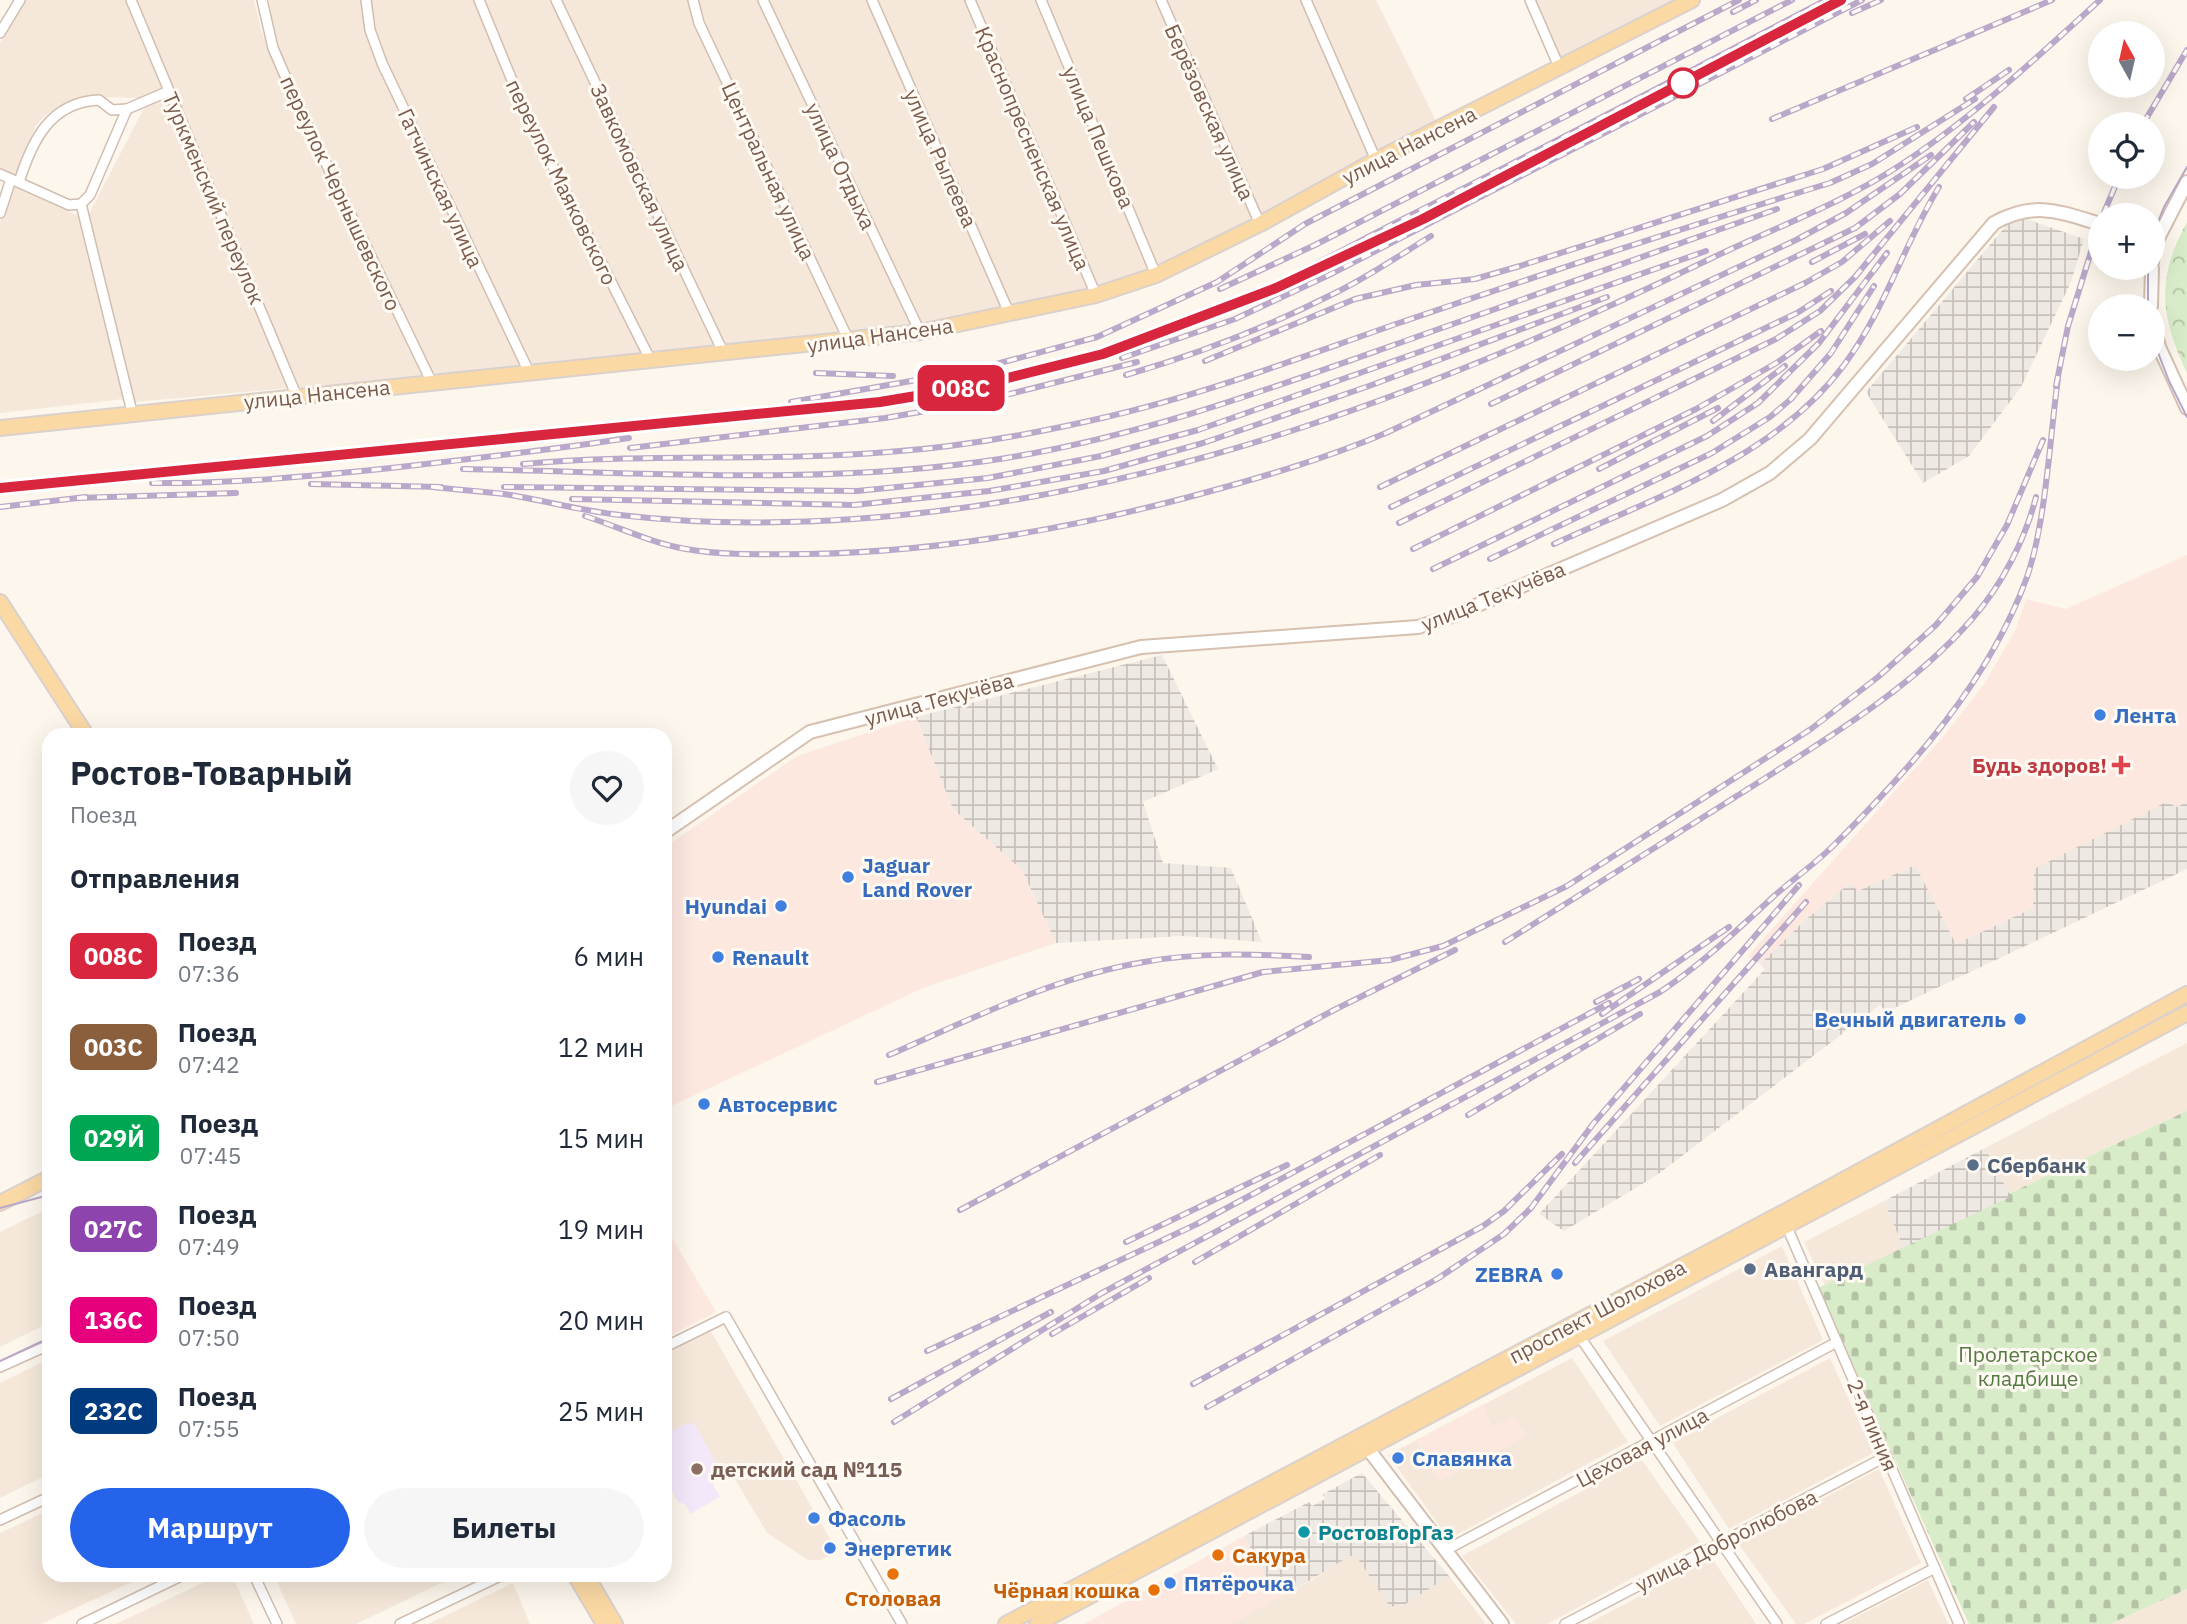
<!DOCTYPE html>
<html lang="ru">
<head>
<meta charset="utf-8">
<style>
	body { margin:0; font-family:"IBM Plex Sans",sans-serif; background:#f6f6f7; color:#1f2937; height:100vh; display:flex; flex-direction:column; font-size:26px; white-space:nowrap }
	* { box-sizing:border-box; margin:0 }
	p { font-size:23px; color:#747a83 }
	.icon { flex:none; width:38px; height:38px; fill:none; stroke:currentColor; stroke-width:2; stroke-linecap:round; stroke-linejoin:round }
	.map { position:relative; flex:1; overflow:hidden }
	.drawer { position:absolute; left:42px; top:728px; width:630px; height:854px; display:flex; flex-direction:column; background:#fff; border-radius:21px; box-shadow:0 7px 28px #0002 }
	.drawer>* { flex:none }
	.badge { padding:0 14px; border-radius:10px; font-size:24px; line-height:46px }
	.needle { width:46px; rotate:352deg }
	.tools { position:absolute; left:2088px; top:21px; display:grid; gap:14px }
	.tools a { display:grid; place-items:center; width:77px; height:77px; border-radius:50%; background:#fff; box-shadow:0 7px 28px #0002; font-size:35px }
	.map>.badge { position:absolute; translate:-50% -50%; box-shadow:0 0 0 4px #fff }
	h2 { padding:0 28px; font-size:26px; line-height:63px }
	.round { display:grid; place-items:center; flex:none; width:74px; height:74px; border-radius:37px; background:#f6f6f7 }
	.headline { display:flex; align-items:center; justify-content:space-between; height:119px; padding:0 28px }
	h1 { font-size:33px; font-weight:800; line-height:52px }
	.primary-button { display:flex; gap:14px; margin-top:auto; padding:14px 28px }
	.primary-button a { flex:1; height:80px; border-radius:42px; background:#2563eb; color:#fff; font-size:28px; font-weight:800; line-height:80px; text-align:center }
	.primary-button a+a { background:#f6f6f7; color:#1f2937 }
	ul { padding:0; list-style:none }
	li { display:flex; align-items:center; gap:21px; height:91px; padding:0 28px }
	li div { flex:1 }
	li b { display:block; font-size:26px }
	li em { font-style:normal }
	li .badge { min-width:77px; font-weight:700; text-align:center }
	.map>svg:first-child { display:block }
</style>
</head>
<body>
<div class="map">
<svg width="2187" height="1624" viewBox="0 0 2187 1624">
	<defs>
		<pattern id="industrial-grid" width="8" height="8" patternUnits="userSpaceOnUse" patternTransform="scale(1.75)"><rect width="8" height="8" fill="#efe9e4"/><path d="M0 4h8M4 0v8" fill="none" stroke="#c7c0bb"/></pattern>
		<pattern id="cemetery-stones" width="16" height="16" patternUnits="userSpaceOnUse" patternTransform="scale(1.75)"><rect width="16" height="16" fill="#d8ecc9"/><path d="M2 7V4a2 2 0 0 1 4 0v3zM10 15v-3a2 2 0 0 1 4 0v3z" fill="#b4c2a5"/></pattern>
		<pattern id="park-crowns" width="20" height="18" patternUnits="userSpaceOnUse" patternTransform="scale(1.75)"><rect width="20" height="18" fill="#d8ecc9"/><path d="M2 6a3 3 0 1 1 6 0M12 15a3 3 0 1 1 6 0" fill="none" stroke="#b4c2a5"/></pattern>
	</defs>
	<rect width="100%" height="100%" fill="#fdf6ec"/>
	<g fill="#f5e8da">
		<polygon points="26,0 127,0 163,87 138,98 95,97 57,108 44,116 35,127 18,176 0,168 0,43"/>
		<polygon points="136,0 254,0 261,30 283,82 425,375 298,388"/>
		<polygon points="269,0 361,0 366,29 379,66 525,367 431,376 307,117 277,46"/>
		<polygon points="369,0 475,0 646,357 529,367 384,62 373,30"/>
		<polygon points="481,0 553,0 717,349 652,356 526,106"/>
		<polygon points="562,0 690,0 843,333 724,347"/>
		<polygon points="696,0 759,0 913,323 849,333 702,22"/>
		<polygon points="763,0 867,0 1003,308 918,323"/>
		<polygon points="876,0 967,0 1090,288 1012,307"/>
		<polygon points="974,0 1036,0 1152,269 1096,287"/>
		<polygon points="1043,0 1157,0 1255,220 1157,268"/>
		<polygon points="1166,0 1302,0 1371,159 1260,217"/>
		<polygon points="1312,0 1376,0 1436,121 1379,152"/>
		<polygon points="1533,0 1672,0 1558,58"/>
		<polygon points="166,99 288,388 135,402 89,214 144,108"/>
		<polygon points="12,185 80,217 124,399 0,413 0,222"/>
		<polygon points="2187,1043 2187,1111 2008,1194 1985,1148"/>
		<polygon points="1884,1201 1904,1249 1825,1285 1804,1242"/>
		<polygon points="49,1208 49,1323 0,1347 0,1232"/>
		<polygon points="1782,1246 1823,1340 1660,1426 1603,1341"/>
		<polygon points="710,1330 837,1551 821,1560 808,1560 767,1533 726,1464 718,1468 685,1425 665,1435 665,1353"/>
		<polygon points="1572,1358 1628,1442 1449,1539 1388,1455"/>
		<polygon points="1830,1358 1873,1453 1729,1529 1672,1442"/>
		<polygon points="49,1359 49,1474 0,1498 0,1383"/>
		<polygon points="1641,1459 1700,1542 1547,1624 1516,1624 1462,1556"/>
		<polygon points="1879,1469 1921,1563 1804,1624 1796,1624 1738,1543"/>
		<polygon points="49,1510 49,1575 147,1575 41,1624 0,1624 0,1533"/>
		<polygon points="1350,1555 1356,1556 1390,1607 1404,1605 1449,1576 1486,1624 1229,1624 1312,1580"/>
		<polygon points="1712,1558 1756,1624 1587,1624"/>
		<polygon points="219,1575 232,1575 254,1624 116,1624"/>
		<polygon points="274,1575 458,1575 356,1624 296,1624"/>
		<polygon points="1928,1580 1948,1624 1843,1624"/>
		<polygon points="513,1583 530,1624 428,1624"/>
		<polygon points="2187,1589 2187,1624 2110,1624"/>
	</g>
	<g fill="#fde8e0">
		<polygon points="2187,555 2187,802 2033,908 1956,944 1914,865 1858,892 1850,883 1804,921 1760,964 1748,956 1943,737 1984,684 2015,631 2026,599 2066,609"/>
		<polygon points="916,717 953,809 1022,870 1056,943 923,988 665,1109 665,847 797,756"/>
		<polygon points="665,1226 716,1312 665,1338"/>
		<polygon points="1482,1405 1493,1427 1514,1416 1526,1436 1438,1482 1416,1440"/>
		<polygon points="1244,1536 1271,1585 1284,1578 1292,1591 1229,1624 1084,1624"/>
	</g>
	<g fill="url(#industrial-grid)">
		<polygon points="2015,215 2084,239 2071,282 2021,387 1969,456 1923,483 1866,392"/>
		<polygon points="1162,655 1218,769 1143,802 1163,863 1231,868 1262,942 1183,936 1056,943 1022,870 953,809 916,717"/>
		<polygon points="2166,802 2177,807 2187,802 2187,869 1886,1012 1880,1005 1657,1175 1564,1231 1539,1214 1765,969 1760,964 1804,921 1850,883 1858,891 1915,865 1956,944 2033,908 2034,869"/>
		<polygon points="1985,1148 2011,1197 1904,1249 1884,1201"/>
		<polygon points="1362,1473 1449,1576 1404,1605 1390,1607 1356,1556 1350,1556 1292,1591 1284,1578 1271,1585 1244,1536 1309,1502 1312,1506 1325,1499 1323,1494"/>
	</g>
	<polygon fill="#f3e8fa" points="694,1423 718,1467 725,1464 729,1471 717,1478 713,1485 720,1497 690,1514 686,1505 678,1502 665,1478 665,1435 685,1424"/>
	<polygon fill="url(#cemetery-stones)" points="2187,1111 2187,1589 2110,1624 1969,1624 1818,1288 2010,1197 2008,1194"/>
	<path fill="url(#park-crowns)" d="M2187,222v151c-27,-57 -31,-95 0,-151z"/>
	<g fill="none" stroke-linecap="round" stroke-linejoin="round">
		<defs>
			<g id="minor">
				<polyline points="131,0 297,397"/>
				<polyline points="262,0 273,48 296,101 432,383"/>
				<polyline points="366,0 370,30 382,63 529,372"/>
				<polyline points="479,0 523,107 651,361"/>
				<polyline points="556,0 724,354"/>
				<polyline points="693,0 699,23 849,341"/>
				<polyline points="763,0 920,332"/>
				<polyline points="872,0 1010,315"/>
				<polyline points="970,0 1096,295"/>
				<polyline points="1041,0 1156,275"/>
				<polyline points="1161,0 1260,224"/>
				<polyline points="1306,0 1376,160"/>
				<polyline points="1530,0 1560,69"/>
				<polyline points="0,33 20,0"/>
				<polyline points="0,174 69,205 81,204 90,195 127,109 169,91"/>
				<path d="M19,182c13,-41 31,-80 80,-82l13,10 15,-1"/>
				<polyline points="81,204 132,412"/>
				<polyline points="0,213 11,179"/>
				<polyline points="1787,1227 1959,1624"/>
				<polyline points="1580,1337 1777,1624"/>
				<polyline points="665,1347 726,1317 902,1624"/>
				<polyline points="0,1367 49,1345"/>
				<polyline points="0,1520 49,1497"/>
				<polyline points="1446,1550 1837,1342"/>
				<polyline points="254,1575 277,1624"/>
				<polyline points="82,1624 183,1575"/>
				<polyline points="400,1624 502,1575"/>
				<polyline points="1565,1624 1887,1456"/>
				<polyline points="1826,1624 1935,1568"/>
			</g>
			<polyline id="tertiary" points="1362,1441 1502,1624"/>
			<g id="secondary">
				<polyline points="2152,262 2154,246 2187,182"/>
				<polyline points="2151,306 2152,268"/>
				<polyline points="2152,318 2159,347 2187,408"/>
				<path d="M665,832l145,-100 331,-85 277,-20 34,-11 270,-116 48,-27 40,-34 184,-216c40,-22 64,-12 106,1"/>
			</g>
			<g id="primary">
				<polyline points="0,428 920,332 1096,295 1156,275 1260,224 1376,160 1692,0"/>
				<polyline points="0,602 86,735"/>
				<polyline points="0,1203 49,1178"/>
				<polyline points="575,1575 604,1624"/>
				<polyline points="586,1575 615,1624"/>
				<polyline points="1006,1624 1790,1209 2187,994"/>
				<polyline points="1037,1624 2187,1013"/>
			</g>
		</defs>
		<use href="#minor" stroke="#d1beb0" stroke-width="12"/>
		<use href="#tertiary" stroke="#d1beb0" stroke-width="16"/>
		<use href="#secondary" stroke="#d6c0b0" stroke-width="16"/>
		<use href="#primary" stroke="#dad1cd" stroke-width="18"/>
		<use href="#minor" stroke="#fff" stroke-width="9"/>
		<use href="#tertiary" stroke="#fff" stroke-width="12"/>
		<use href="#secondary" stroke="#fff" stroke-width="12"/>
		<use href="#primary" stroke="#fbd9a5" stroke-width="14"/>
		<g stroke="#b9a8c9" stroke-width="2">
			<polyline points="2152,237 2164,207 2187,167"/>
			<polyline points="2148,306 2148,268"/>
			<polyline points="2152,337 2169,381 2187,417"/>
			<polyline points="0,1208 49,1195"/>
			<polyline points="0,1361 49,1338"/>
		</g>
		<defs>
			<g id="rail">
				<polyline points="1733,12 1756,0"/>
				<polyline points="1852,13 1881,0"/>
				<polyline points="1966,99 2009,70"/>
				<polyline points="1772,119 2052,0"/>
				<polyline points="2143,124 2187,50"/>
				<polyline points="2103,215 2119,177"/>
				<polyline points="1812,262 1865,234"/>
				<polyline points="1220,289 1315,245 1792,0"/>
				<polyline points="1122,358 1235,319 1329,275 1862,0"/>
				<polyline points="1205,361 1355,299 1416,285 1475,279 1520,266 1823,169 1917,127"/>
				<polyline points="816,373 893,376"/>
				<path d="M1126,375c72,-21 142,-48 209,-82 33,-16 65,-38 96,-57"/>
				<polyline points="2056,386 2068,326 2100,223"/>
				<polyline points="791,402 974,370 1097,337 1217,282 1305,224 1739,0"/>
				<polyline points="1491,404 1855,228 1900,194 1974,122"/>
				<polyline points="1713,421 1785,366"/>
				<polyline points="630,448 885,418 978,402 1137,362"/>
				<path d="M523,464c122,-11 244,-2 365,-12 72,-5 145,-18 214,-34 102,-23 199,-61 297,-95 143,-49 286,-96 431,-140l42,-19 103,-65"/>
				<path d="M463,469c179,3 360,17 537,-10 140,-22 272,-71 405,-118 124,-44 248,-88 372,-132"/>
				<polyline points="1599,469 1718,408"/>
				<path d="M152,483c81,1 160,-7 239,-15 80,-9 159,-18 238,-30"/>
				<polyline points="311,484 441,487"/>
				<path d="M433,487c24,3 48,4 71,7 39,6 77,17 116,21 76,9 158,9 234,4 301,-20 589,-131 858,-261 58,-28 125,-53 179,-87 76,-48 143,-111 209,-171"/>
				<polyline points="504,487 857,491 988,478 1101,456 1198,430 1706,251"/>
				<polyline points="1380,487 1805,283 1842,262 1890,221"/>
				<path d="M0,488l880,-86c95,-16 189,-34 278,-67 86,-31 168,-77 249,-118 141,-71 280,-144 419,-217"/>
				<polyline points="77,498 236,493"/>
				<polyline points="572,499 854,505 989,491 1104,471 1203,443 1369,386 1607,297"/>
				<polyline points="0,507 86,497"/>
				<polyline points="1391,507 1797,313 1831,291"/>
				<path d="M585,516c34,11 66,27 101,33 40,7 81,5 122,5 129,-2 256,-24 381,-57 67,-18 133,-37 197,-64l410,-193 50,-27 85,-58"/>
				<polyline points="1399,523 1776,339 1820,311 1855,277 1994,107"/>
				<path d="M1554,544c102,-47 221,-86 290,-179 41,-55 60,-121 95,-178"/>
				<polyline points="1413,549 1696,409 1778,362 1821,331"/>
				<polyline points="1490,559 1712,453 1770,417 1791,399 1831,353 1874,286"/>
				<polyline points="1433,569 1707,436 1758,403 1819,343 1887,253"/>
				<path d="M1505,942c81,-51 162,-102 243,-153 78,-50 163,-100 224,-170 30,-34 53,-79 64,-122"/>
				<polyline points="1596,1002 1639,979"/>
				<polyline points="1602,1014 1729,927"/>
				<path d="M889,1055c82,-36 165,-78 255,-93 54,-10 110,-8 165,-5"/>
				<polyline points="877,1082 1263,972 1390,960 1443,946 1567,886 1811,729 1878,677 1936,625 1977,577 2007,525 2043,440"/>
				<polyline points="1468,1115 1640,1014"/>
				<polyline points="1575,1163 1806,902"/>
				<polyline points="960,1210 1334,1010 1455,950"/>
				<polyline points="1126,1242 1287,1165"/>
				<polyline points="1195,1262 1380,1155"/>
				<polyline points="1052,1334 1149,1278"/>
				<polyline points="927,1351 1197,1224 1609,1003"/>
				<polyline points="1193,1384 1483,1226 1504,1211 1562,1154"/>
				<polyline points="891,1399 1051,1312"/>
				<polyline points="1207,1407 1437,1279 1504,1234 1531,1208 1593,1124 1799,885"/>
				<path d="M894,1422l208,-129 558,-301c42,-28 76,-61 113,-95 20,-18 42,-33 61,-52 78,-78 155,-163 193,-268 19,-55 23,-141 31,-199"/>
			</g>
		</defs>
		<use href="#rail" stroke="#b9a8c9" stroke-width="6"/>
		<use href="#rail" stroke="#fffaf3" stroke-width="3.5" stroke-dasharray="10" stroke-linecap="butt"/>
	</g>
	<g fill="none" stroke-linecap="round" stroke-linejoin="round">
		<defs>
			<polyline id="line" points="0,488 880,402 976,386 1103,354 1276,288 1423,219 1841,0"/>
		</defs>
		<use href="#line" stroke="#fff" stroke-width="16"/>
		<use href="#line" stroke="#d7263d" stroke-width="10"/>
	</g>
	<circle fill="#fff" stroke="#d7263d" stroke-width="3.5" cx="1683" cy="83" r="14"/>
	<g fill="#3f7fe0" stroke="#fffaf3" stroke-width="2.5">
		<circle cx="2100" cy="715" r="7"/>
		<circle cx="848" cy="877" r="7"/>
		<circle cx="781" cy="906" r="7"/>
		<circle cx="718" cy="957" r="7"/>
		<circle cx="2020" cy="1019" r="7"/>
		<circle cx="704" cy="1104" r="7"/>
		<circle cx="1557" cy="1274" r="7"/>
		<circle cx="1398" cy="1458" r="7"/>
		<circle cx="814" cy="1518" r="7"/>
		<circle cx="830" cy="1548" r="7"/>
		<circle cx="1170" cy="1583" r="7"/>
	</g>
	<path fill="#e0444e" stroke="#fffaf3" stroke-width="2.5" d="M2117.5 754.5h7v7h7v7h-7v7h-7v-7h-7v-7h7z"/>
	<g fill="#5c6f8a" stroke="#fffaf3" stroke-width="2.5">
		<circle cx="1973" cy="1165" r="7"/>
		<circle cx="1750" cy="1269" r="7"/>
	</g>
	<circle fill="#8d6e63" stroke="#fffaf3" stroke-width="2.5" cx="697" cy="1469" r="7"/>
	<circle fill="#0f9aa8" stroke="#fffaf3" stroke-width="2.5" cx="1304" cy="1532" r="7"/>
	<g fill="#e8710a" stroke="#fffaf3" stroke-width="2.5">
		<circle cx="1218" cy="1555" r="7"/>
		<circle cx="893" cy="1574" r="7"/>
		<circle cx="1154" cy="1590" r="7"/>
	</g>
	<g text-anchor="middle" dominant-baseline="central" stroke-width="6" stroke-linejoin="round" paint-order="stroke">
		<g font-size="21" fill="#7a5c4d" stroke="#fffaf3">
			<text transform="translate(1210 112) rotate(66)">Берёзовская улица</text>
			<text transform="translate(1099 137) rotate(67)">улица Пешкова</text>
			<text transform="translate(1409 145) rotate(-27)">улица Нансена</text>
			<text transform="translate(1033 148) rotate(67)">Краснопресненская улица</text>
			<text transform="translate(941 158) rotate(66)">улица Рылеева</text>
			<text transform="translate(841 166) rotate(65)">улица Отдыха</text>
			<text transform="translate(769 171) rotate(65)">Центральная улица</text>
			<text transform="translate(640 177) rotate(65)">Завкомовская улица</text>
			<text transform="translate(562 182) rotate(64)">переулок Маяковского</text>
			<text transform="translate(441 188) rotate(65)">Гатчинская улица</text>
			<text transform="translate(341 193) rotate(65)">переулок Чернышевского</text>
			<text transform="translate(214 198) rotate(67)">Туркменский переулок</text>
			<text transform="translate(880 335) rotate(-8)">улица Нансена</text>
			<text transform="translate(317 394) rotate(-6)">улица Нансена</text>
			<text transform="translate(1493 596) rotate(-22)">улица Текучёва</text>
			<text transform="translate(939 699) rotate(-15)">улица Текучёва</text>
			<text transform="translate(1597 1311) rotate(-28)">проспект Шолохова</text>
			<text transform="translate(1873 1425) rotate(67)">2-я линия</text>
			<text transform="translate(1642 1447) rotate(-28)">Цеховая улица</text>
			<text transform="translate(1726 1540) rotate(-27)">улица Добролюбова</text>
		</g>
		<g font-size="21" font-weight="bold" fill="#366cbe" stroke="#fffaf3" text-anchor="start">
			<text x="2114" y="715">Лента</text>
			<text x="862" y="865">Jaguar<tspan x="862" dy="24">Land Rover</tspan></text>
			<text x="767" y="906" text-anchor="end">Hyundai</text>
			<text x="732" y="957">Renault</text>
			<text x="2006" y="1019" text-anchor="end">Вечный двигатель</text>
			<text x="718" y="1104">Автосервис</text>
			<text x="1543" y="1274" text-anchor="end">ZEBRA</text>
			<text x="1412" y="1458">Славянка</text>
			<text x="828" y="1518">Фасоль</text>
			<text x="844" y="1548">Энергетик</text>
			<text x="1184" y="1583">Пятёрочка</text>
		</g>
		<g font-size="21" font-weight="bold" fill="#be3a42" stroke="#fffaf3" text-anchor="end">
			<text x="2107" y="765">Будь здоров!</text>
		</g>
		<g font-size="21" font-weight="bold" fill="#4e5e75" stroke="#fffaf3" text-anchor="start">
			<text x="1987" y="1165">Сбербанк</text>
			<text x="1764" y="1269">Авангард</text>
		</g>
		<g font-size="21" fill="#537a41" stroke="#fffaf3">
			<text x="2028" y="1354">Пролетарское<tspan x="2028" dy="24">кладбище</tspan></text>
		</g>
		<g font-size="21" font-weight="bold" fill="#785e54" stroke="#fffaf3" text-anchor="start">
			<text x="711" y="1469">детский сад №115</text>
		</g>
		<g font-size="21" font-weight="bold" fill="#0d838f" stroke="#fffaf3" text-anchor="start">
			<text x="1318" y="1532">РостовГорГаз</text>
		</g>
		<g font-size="21" font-weight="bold" fill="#c56008" stroke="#fffaf3" text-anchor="start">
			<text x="1232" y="1555">Сакура</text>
			<text x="1140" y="1590" text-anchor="end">Чёрная кошка</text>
			<text x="893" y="1598" text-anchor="middle">Столовая</text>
		</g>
	</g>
</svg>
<div class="tools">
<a><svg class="needle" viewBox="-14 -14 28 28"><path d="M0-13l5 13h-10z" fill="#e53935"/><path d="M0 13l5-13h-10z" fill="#747a83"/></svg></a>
<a><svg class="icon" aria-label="locate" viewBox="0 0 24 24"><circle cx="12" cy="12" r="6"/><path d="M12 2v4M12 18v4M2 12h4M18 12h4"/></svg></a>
<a>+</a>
<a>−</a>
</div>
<b class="badge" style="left:961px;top:388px;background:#d7263d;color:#fff">008С</b>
<section class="drawer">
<div class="headline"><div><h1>Ростов-Товарный</h1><p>Поезд</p></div><a class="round"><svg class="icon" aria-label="heart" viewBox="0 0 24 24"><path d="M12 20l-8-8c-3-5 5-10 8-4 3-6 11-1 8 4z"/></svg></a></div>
<h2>Отправления</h2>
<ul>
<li><span class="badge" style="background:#d7263d;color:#fff">008С</span><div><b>Поезд</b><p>07:36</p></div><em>6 мин</em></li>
<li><span class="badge" style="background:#8b5e3c;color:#fff">003С</span><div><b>Поезд</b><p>07:42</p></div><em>12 мин</em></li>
<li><span class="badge" style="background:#00a651;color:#fff">029Й</span><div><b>Поезд</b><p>07:45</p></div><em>15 мин</em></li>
<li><span class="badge" style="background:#8e44ad;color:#fff">027С</span><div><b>Поезд</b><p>07:49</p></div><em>19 мин</em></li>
<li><span class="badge" style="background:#e6007e;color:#fff">136С</span><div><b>Поезд</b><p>07:50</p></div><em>20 мин</em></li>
<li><span class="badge" style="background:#003b80;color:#fff">232C</span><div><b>Поезд</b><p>07:55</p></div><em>25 мин</em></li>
</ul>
<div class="primary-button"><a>Маршрут</a><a>Билеты</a></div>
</section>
</div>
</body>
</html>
